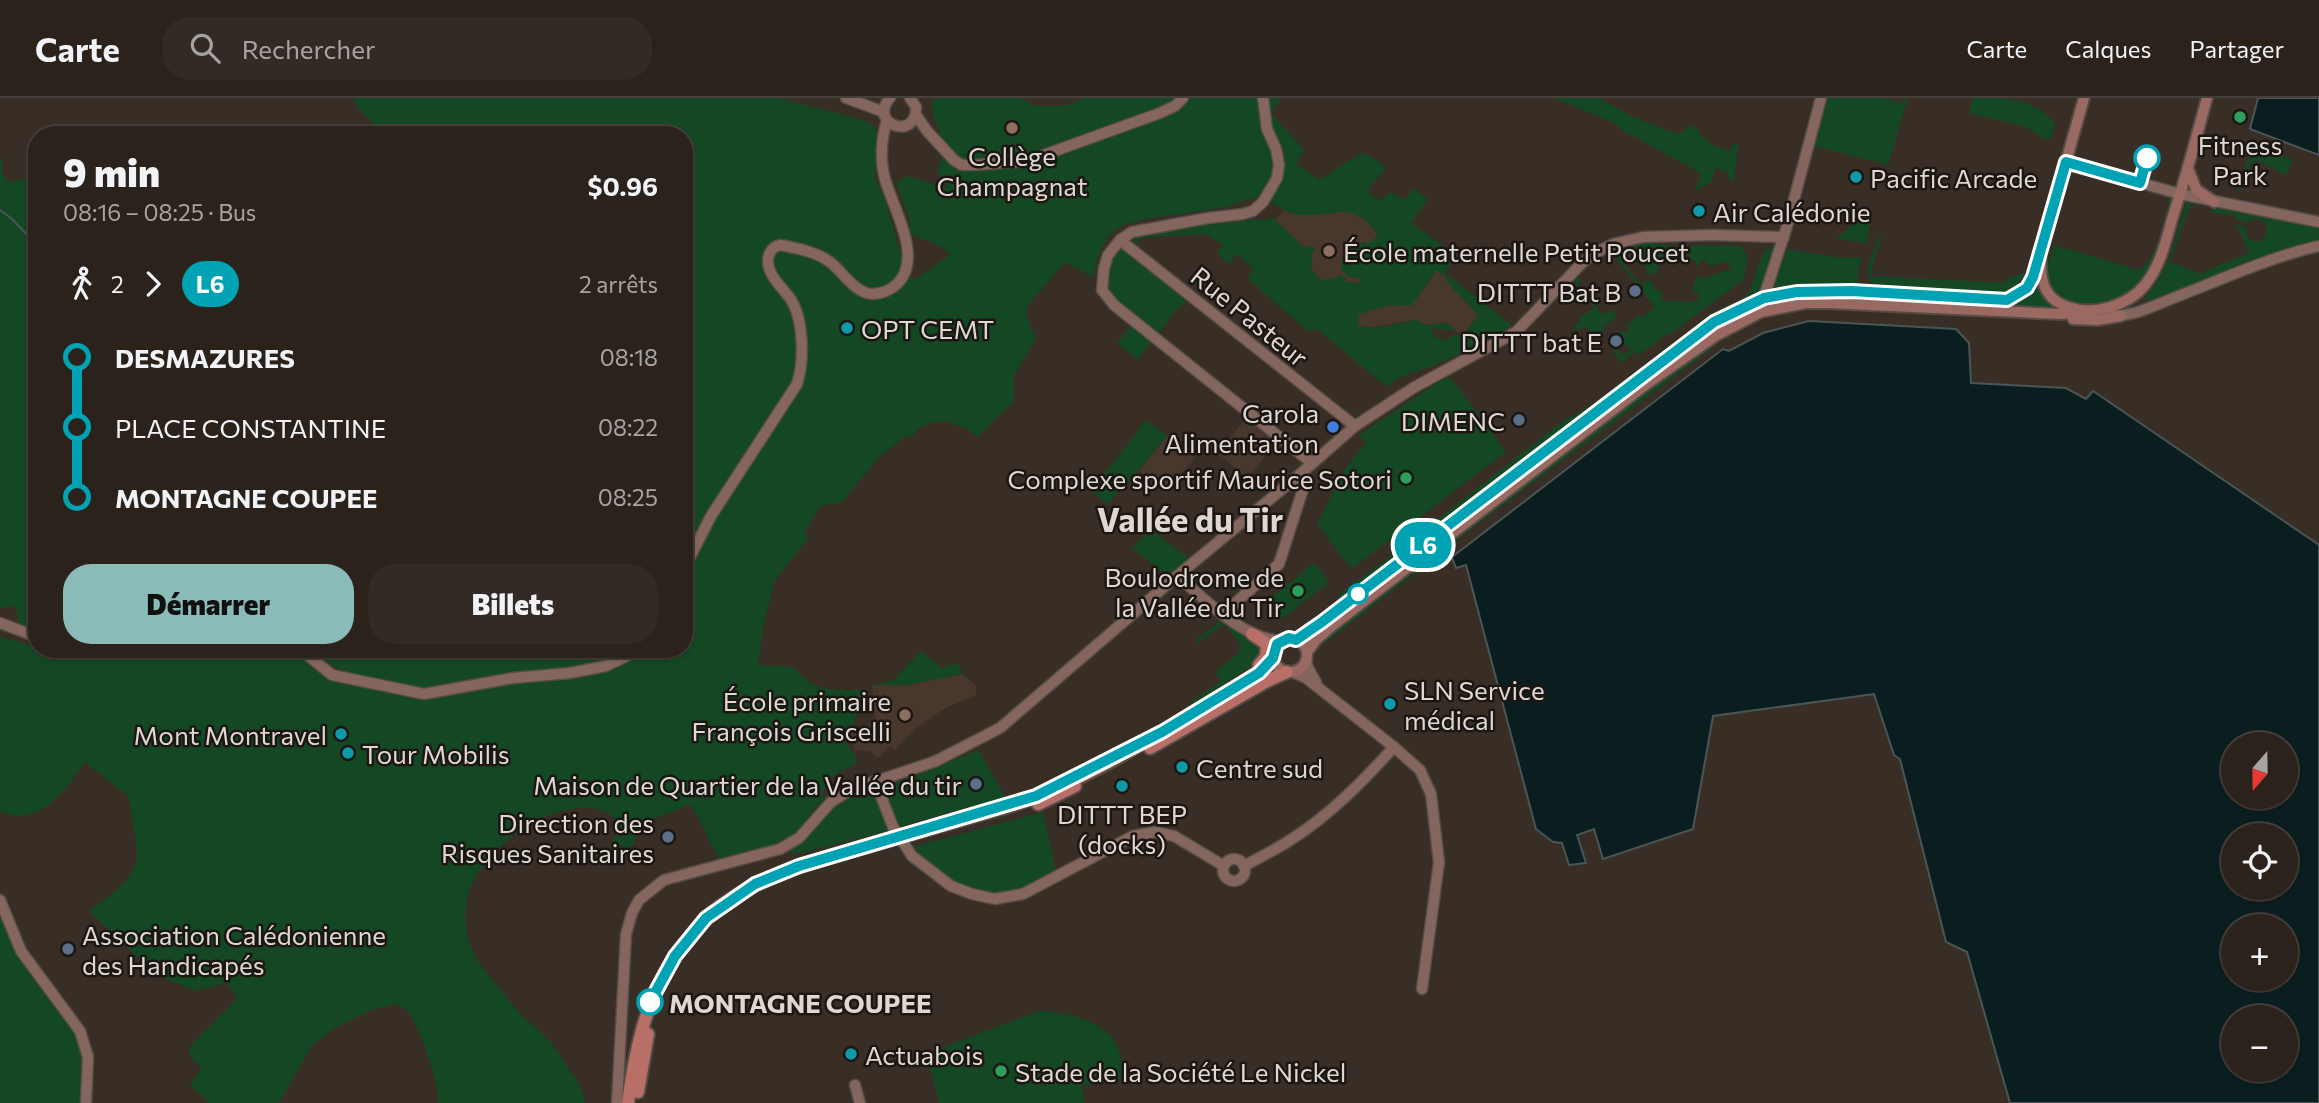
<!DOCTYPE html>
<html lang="fr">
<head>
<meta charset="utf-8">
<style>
	body { margin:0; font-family:Commissioner,sans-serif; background:#332a25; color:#f1f3f6; height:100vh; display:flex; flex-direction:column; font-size:26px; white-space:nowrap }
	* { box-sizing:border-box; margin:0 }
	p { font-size:23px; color:#a6a4a3 }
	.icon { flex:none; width:38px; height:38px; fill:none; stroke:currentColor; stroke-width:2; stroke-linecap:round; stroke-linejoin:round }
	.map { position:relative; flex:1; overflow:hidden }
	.sheet { position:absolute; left:28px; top:28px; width:665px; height:532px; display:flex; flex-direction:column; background:#2b221c; border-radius:28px; box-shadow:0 2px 5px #0004,0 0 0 2px #473f3b }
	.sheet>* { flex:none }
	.badge { padding:0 14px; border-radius:23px; font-size:24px; line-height:46px }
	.needle { width:46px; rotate:200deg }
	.fabs { position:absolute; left:2221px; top:634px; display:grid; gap:14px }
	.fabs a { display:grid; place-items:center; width:77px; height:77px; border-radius:50%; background:#2b221c; box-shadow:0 2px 5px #0004,0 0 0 2px #473f3b; font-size:35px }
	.map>.badge { position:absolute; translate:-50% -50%; box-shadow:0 0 0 4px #fff }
	.legs { display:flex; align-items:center; gap:10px; height:77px; padding:0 35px; font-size:23px }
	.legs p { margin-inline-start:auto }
	.headline { display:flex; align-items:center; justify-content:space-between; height:119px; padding:0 35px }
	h1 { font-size:38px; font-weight:800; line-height:52px }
	.primary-button { display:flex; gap:14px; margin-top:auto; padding:14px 35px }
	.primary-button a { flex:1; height:80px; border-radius:28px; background:#8bbbb9; color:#111; font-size:28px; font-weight:800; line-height:80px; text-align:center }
	.primary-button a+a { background:#332a25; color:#f1f3f6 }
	ul { padding:0 35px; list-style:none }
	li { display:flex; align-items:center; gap:24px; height:70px; font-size:26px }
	li i { display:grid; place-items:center; width:10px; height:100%; margin:0 9px; background:currentColor }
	li i::after { content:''; width:18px; height:18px; margin:-9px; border:5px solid; border-radius:50%; background:#2b221c }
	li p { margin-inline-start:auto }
	li:first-child i { background:linear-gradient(#0000 50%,currentColor 0) }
	li:last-child i { background:linear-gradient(currentColor 50%,#0000 0) }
	header { display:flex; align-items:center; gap:42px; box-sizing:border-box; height:98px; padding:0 35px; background:#2b221c; border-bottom:2px solid #473f3b }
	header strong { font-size:33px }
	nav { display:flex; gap:38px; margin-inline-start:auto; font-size:24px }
	.search { width:490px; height:63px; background:#332a25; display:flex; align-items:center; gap:18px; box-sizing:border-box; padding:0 24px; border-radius:28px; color:#a6a4a3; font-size:26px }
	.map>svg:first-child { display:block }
</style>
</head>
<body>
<header>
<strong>Carte</strong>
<div class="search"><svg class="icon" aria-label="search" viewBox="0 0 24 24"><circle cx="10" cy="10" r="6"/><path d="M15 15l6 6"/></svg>Rechercher</div>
<nav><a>Carte</a><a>Calques</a><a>Partager</a></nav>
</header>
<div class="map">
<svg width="2319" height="1005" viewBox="0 0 2319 1005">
	<rect width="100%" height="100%" fill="#392e26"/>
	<g fill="#48372d">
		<polygon points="1284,113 1307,117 1346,113 1362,119 1371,127 1381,140 1372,181 1355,189 1311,181 1262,134"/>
		<polygon points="1435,171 1446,179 1447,184 1478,217 1462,238 1446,225 1425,227 1416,222 1375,229 1358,228 1325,207"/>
		<polygon points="1247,319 1277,344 1247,380 1217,355"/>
		<polygon points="1167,338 1195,360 1166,395 1139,373"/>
		<polygon points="963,576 977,589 975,598 947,609 916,630 894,652 891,647 877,660 871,653 855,652 850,633 876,625 872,587 907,587"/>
	</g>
	<g fill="#144724" fill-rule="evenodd">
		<path d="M352,0h425l83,21 11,5 5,6 2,8 -3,39 12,28 15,55v12l6,5 8,2 35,-25 -17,-11 -24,-9 -1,-16 -13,-36 11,-6 41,12 -11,-18 9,-24c-7,-18 -16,-27 -13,-48h87l16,8h20l12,-1 17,-7h196l-10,15 33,37 -8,14 23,16 39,-25 7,-2 21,14 -19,24 12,10 12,-9 14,8 8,-12 15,11 -17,24 45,32 -11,18 67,52c-23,17 -53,29 -80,41 -16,6 -33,9 -45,21l-70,-58 -9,2 -61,-53 6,-9 -16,-15 -9,10 -11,-11 6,-8 -18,-11 -64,4 -6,6 -2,-5 6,-7 113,-12h11l10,-2 32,30 4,-3 7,5 -4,4 -1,15 10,11 14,-2 5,-4 4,4 2,-2 -1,6 15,1 2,-3 -15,-4 -7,-9 3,-3 -3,-3 22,-19 8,1 8,-8c-27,-39 -46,-15 -82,-21 -16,-2 -20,-14 -38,-16 -11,-1 -25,8 -37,10 -21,4 -91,10 -105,21 -15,12 -19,30 -23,48l-28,-15 -39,46 3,16 7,14 -22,38 -1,26 -35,34 -16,-9 -16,-6 -12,1 -14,5 -7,8 -9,3 -24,18 -38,46 -21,4 -17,26 4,7 -33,41 -12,48 -5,37 35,2c22,25 35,23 67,23l4,9 -14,32 -8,7 14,18v8c-17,9 -31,11 -34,32l3,3 -12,11 -9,15 -17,13 -24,11 -44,11 -27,-54 -4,-1 -52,21 -2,4 3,3 -3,11 -7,4 -11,-4 -7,12 -2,-2 13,-29c-21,-34 -79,-11 -105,9 -15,11 -33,31 -42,48 -7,13 -9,33 -7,47 4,28 21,43 37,64 6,7 11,14 17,21 10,10 22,18 31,29 7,8 12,18 18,27 7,9 16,21 15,33h-146c2,-16 -19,-77 -29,-90 -3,-4 -10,-7 -14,-9l-24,6 -34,17 -25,18 -33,58h-69l-20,-18 12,-18c-9,-7 -15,-10 -11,-22l47,-47 -12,-15 -30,8 -38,-15 -69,-65c18,-13 44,-29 48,-53 1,-14 -7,-45 -8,-61l-44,-35c-20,27 -45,68 -85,49v-174l37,9v3h255l39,28 90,19 11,-7c-40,0 -93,-13 -123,-40h375v-514h-301l-23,-25zM1435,172l11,7 1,5 31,33 -15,21 -8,-1 -10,5 -10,-3 -4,-9 25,3 -10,-8 -21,2 -9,-5 -41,8 -17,-2 1,-12 27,-8 26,-1 23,-32z"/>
		<path d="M1553,0h46l32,18 46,18 17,-9 5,4 -2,2c9,10 20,20 34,19l1,-5 6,-1 -4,38 -7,-5 1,-5 -13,-4 -3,13 -17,10 6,-18 -79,-43 -9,-8z"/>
		<polygon points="1828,0 1882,0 1902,5 1904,0 1908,0 1888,67 1814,48"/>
		<path d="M1973,0c36,0 60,0 82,25l-3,14 -7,3 -18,-13 -58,-14z"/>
		<polygon points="2253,46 2293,62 2286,77 2256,62 2254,65 2251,65 2240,94 2237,93"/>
		<polygon points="0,61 2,61 2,75 8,84 37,78 37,533 20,529 15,508 0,510"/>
		<path d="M2170,96c7,11 -1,24 -4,36 -7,21 -13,42 -30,58 -21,21 -85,30 -89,-12 -1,-11 4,-21 7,-31l85,25c18,-10 28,-56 31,-76z"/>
		<path d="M2187,102l13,6 -9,-2 -21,58 32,12 5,-4 42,-17 -13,-30 9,4 1,8 6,6h9l6,-8 -1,-8c-5,-7 -13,-8 -19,-2l-12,-4v-3l-23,-4 -1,-5 108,19v13l-172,62 -2,-3 12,-16 12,-23z"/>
		<polygon points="1864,113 1869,113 1872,118 1866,145 1836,141 1861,119 1860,114"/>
		<polygon points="1880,135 1882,135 1872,171 1872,178 2005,185 2006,181 2026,175 2033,177 2026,188 2003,199 1886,189 1871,185 1867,172"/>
		<polygon points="1642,144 1673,148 1673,161 1659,160 1657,175 1647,176 1646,169 1633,154 1627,158 1629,162 1624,166 1641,187 1649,181 1657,193 1662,193 1662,203 1697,204 1698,194 1692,193 1696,179 1699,177 1701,181 1731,171 1728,163 1711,168 1703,161 1696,170 1696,162 1689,162 1689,149 1696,147 1742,148 1748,161 1743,182 1673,234 1667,236 1639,257 1636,253 1621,265 1612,252 1615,249 1622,257 1631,251 1629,249 1627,250 1617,237 1623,232 1626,235 1629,232 1627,227 1639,217 1642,219 1655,209 1613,157 1609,160 1610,154"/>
		<polygon points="1774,147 1777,150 1763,195 1725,213 1333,510 1341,494 1387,461 1563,323 1589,309 1714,214 1739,203 1749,195 1760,163 1766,152"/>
		<path d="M1121,148l64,50 2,4 -9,10 -1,-1 -18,24 -7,-5 -1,1c-27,-21 -66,-48 -30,-83z"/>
		<polygon points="1784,151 1842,160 1861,159 1857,181 1863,190 1815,187 1772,193"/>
		<polygon points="1576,179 1582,181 1578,185 1603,217 1612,211 1617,219 1602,230 1604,234 1595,241 1588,229 1577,232 1572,230 1581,223 1579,221 1594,209 1573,182"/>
		<polygon points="2038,182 2063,213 1769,208 1772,201 1806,197 1858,197 2001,205 2028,193"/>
		<polygon points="1131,228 1151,244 1137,262 1117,245"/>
		<polygon points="1711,245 1714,249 1478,426 1324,546 1322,542 1678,267"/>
		<polygon points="1446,279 1452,281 1506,354 1351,471 1317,426 1345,371 1366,345 1359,337"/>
		<polygon points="1146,322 1167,338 1124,390 1119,392 1108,407 1091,393"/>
		<polygon points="1150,431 1190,461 1168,478 1132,450"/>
		<polygon points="1314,465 1329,484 1282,521 1268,502"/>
		<polygon points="1223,521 1264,549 1260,562 1191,608 1189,605 1221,583 1215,574 1241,553 1238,549 1241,547 1224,526 1196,546 1197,541"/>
		<polygon points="921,553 942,570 958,565 963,576 907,587 872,587 894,582"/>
		<polygon points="978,652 1006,699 897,729 881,690 930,672"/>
		<polygon points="875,690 891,732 809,753 788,756 810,736 831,711 844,701"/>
		<path d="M1043,714l13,60c-12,6 -26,17 -39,20 -38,10 -85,-13 -105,-45z"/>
		<polygon points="0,802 13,836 85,946 86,1005 0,1005"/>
		<path d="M1039,913c22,0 62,9 75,29 7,10 8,27 9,38l-42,8 4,17h-146l-12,-47 22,-11z"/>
	</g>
	<g fill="#0a1d1f" stroke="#4a5555" stroke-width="2" fill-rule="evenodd">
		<polygon points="2258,0 2319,0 2319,57 2250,31"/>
		<path d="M1809,223l147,8 13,14 2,40 95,5 20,11 7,-8 226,154v558h-309l-43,-151 -21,-10 -46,-183 -6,-4 -20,-61 -161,22 -20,113 -90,30 -9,-30 -17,6 9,28 -17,2 -7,-22 -9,-1 -17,-13 -70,-264 -10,3 -4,-11 271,-208 6,2 34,-18zM2233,646h53v52h-53zM2233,737h53v52h-53zM2233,828h53v52h-53zM2233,919h53v52h-53z"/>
	</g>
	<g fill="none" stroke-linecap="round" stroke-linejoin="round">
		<polyline stroke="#4a5555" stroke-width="2" points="0,112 11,120 37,147"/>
		<defs>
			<g id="secondary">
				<polyline points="846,0 884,14"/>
				<path d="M890,0c-23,26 27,44 26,9l-6,-9"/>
				<polyline points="1263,0 1267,31 1276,51 1279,67 1277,80 1263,104 1253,113 1243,116 1208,120 1132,134 1120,142 1108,157 1104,170 1102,192 1114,207 1312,365"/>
				<polyline points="916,17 927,33 954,62 962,67 974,67 1027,63 1160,15 1175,8 1183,0"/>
				<polyline points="2066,64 2180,96 2319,124"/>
				<polyline points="1120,142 1355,328"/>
				<polyline points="1764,199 1787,128 1821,0"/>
				<path d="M2114,217c20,2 43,-11 62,-18 44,-17 97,-41 143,-51"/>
				<path d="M684,471l27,-53 86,-132c7,-22 7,-59 -4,-81 -7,-13 -25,-25 -25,-42 0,-8 4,-14 12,-16 16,3 37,7 50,17 13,10 25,31 42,32 9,0 19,-4 25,-10 27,-26 -4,-75 -12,-105 -5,-18 -4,-41 2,-58"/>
				<path d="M1177,478c31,25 63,62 105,65"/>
				<polyline points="1223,516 1279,466 1304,388 1298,378"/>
				<polyline points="0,525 37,539"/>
				<polyline points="300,551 332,577 424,596 513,580 570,575 606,568 627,558 636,551"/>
				<polyline points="1306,562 1308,570 1316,584"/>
				<polyline points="1292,574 1306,580 1394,649 1420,672 1431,696 1439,764 1422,891"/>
				<polyline points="875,683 893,729"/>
				<polyline points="912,758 951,788 972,796 995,801 1023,796 1133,738 1155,734 1174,738 1224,768"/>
				<circle cx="1234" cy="772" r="11"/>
				<path d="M1244,768c16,-9 33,-17 48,-27 39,-25 71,-58 102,-92"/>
				<polyline points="0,802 21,853 80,933 88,959 86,1005"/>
				<polyline points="855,987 860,1005"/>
				<polyline points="617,1005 626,836 632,815 639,802 664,782 780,751 799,740 831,704 850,692 936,663 1000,630 1177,478 1298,378 1355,328 1413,290 1516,234 1581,166 1593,156 1613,146 1643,139 1713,137 1784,139"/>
			</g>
			<g id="primary">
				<polyline points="2189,73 2196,91 2214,104"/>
				<path d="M2041,163c-1,22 5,39 27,46 25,9 60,-1 77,-22 16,-20 21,-45 28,-69 13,-39 23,-78 34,-118"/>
				<polyline points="2073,221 2097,222 2121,218"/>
				<circle cx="1290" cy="557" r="17"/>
				<path d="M1296,542l26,-18 393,-300 49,-25 33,-5 55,-1 140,9c22,0 35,-7 43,-29l49,-173"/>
				<polyline points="1307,554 1316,542 1333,527 1644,288 1717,237 1761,214 1806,205 1828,205 2060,216 2087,214"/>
			</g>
			<g id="highway">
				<polyline points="1252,536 1267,546 1266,559 1259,567"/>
				<polyline points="1150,650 1267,583 1287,574"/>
				<polyline points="1038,706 1075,688"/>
				<polyline points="638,994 648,936"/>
				<path d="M628,1005c8,-60 20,-114 58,-161 7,-8 13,-18 21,-25 47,-41 108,-56 168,-73 42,-12 84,-24 127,-36 66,-19 139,-63 198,-99 25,-16 52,-29 74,-51"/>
			</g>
		</defs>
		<use href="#secondary" stroke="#554c45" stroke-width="13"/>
		<use href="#primary" stroke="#554c45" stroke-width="14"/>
		<use href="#highway" stroke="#554c45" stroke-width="16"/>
		<use href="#secondary" stroke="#85665e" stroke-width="10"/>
		<use href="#primary" stroke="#9a6a62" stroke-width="10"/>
		<use href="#highway" stroke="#b76f68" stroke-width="12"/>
		<defs>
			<polyline id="secondary-bridge" points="893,729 912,758"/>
		</defs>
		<use href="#secondary-bridge" stroke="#554c45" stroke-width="13" stroke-linecap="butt"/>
		<use href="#secondary-bridge" stroke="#85665e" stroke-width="10"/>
	</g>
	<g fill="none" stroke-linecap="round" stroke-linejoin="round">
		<defs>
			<polyline id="line-1" points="650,904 675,858 706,820 755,786 799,768 1036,698 1162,634 1259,575 1273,560 1277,546 1289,540 1296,542 1322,524 1714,224 1764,200 1797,194 1852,193 2007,202 2027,190 2033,179 2066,64 2140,85 2147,60"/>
		</defs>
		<use href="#line-1" stroke="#fff" stroke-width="16"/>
		<use href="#line-1" stroke="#00a3b4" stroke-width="10"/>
	</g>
	<g fill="#2e9e5b" stroke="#1c1713" stroke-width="2.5">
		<circle cx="2240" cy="19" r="7"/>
		<circle cx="1406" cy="380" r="7"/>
		<circle cx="1298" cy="493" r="7"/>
		<circle cx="1001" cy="973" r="7"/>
	</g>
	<g fill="#8d6e63" stroke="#1c1713" stroke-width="2.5">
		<circle cx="1012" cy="30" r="7"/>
		<circle cx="1329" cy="153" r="7"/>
		<circle cx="905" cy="617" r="7"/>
	</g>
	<g fill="#fff" stroke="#00a3b4" stroke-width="3.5">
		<circle cx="2147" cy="60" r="12"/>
		<circle cx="1358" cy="496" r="9"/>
		<circle cx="650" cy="904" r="12"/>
	</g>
	<g fill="#0f9aa8" stroke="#1c1713" stroke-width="2.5">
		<circle cx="1856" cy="79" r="7"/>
		<circle cx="1699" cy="113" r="7"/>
		<circle cx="847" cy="230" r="7"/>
		<circle cx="1390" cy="606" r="7"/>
		<circle cx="341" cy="636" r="7"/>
		<circle cx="348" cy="655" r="7"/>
		<circle cx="1182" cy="669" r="7"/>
		<circle cx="1122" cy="688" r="7"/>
		<circle cx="851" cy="956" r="7"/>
	</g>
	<g fill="#5c6f8a" stroke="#1c1713" stroke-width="2.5">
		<circle cx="1635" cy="193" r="7"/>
		<circle cx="1616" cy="243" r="7"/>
		<circle cx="1519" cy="322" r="7"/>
		<circle cx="976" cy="686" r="7"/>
		<circle cx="668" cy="739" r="7"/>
		<circle cx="68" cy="851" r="7"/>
	</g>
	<circle fill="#3f7fe0" stroke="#1c1713" stroke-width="2.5" cx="1333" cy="329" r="7"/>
	<g text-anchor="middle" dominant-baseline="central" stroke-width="5" stroke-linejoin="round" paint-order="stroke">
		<g font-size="26" fill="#ded7d2" stroke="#1c1713" text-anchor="start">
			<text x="2240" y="46" text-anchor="middle">Fitness<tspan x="2240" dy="30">Park</tspan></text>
			<text x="1012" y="57" text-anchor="middle">Collège<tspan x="1012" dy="30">Champagnat</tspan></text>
			<text x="1870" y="79">Pacific Arcade</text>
			<text x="1713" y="113">Air Calédonie</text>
			<text x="1343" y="153">École maternelle Petit Poucet</text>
			<text x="1621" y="193" text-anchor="end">DITTT Bat B</text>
			<text x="861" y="230">OPT CEMT</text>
			<text x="1602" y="243" text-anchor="end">DITTT bat E</text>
			<text x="1319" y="314" text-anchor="end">Carola<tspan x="1319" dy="30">Alimentation</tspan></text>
			<text x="1505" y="322" text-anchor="end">DIMENC</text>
			<text x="1392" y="380" text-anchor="end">Complexe sportif Maurice Sotori</text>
			<text x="1284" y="478" text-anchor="end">Boulodrome de<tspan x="1284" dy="30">la Vallée du Tir</tspan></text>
			<text x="1404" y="591">SLN Service<tspan x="1404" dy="30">médical</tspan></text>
			<text x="891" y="602" text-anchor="end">École primaire<tspan x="891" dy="30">François Griscelli</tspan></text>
			<text x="327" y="636" text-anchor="end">Mont Montravel</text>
			<text x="362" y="655">Tour Mobilis</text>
			<text x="1196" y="669">Centre sud</text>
			<text x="962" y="686" text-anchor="end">Maison de Quartier de la Vallée du tir</text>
			<text x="1122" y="715" text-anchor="middle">DITTT BEP<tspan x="1122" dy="30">(docks)</tspan></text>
			<text x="654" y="724" text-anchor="end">Direction des<tspan x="654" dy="30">Risques Sanitaires</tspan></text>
			<text x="82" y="836">Association Calédonienne<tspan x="82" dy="30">des Handicapés</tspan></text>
			<text x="865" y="956">Actuabois</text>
			<text x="1015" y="973">Stade de la Société Le Nickel</text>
		</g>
		<g font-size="26" fill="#ded7d2" stroke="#1c1713">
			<text transform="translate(1250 218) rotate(39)">Rue Pasteur</text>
		</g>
		<g font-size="26" font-weight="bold" fill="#ded7d2" stroke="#1c1713" text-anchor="start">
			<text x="669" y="904">MONTAGNE COUPEE</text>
		</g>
		<g font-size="33" font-weight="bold" fill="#ded7d2" stroke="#1c1713">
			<text x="1190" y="420">Vallée du Tir</text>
		</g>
	</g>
</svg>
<div class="fabs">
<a><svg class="needle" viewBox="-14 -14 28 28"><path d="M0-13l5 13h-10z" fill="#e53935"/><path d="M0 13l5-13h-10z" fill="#a6a4a3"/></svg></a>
<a><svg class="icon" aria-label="locate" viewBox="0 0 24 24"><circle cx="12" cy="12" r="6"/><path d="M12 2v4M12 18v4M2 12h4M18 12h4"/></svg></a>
<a>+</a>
<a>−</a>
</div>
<b class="badge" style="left:1423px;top:447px;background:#00a3b4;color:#fff">L6</b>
<section class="sheet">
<div class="headline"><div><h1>9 min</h1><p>08:16 – 08:25 · Bus</p></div><b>$0.96</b></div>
<div class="legs"><svg class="icon" aria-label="walk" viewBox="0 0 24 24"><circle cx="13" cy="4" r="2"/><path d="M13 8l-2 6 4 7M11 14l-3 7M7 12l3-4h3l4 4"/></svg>2<svg class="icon" aria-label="forward" viewBox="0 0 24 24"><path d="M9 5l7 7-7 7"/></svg><b class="badge" style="background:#00a3b4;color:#fff">L6</b><p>2 arrêts</p></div>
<ul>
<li><i style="color:#00a3b4"></i><b>DESMAZURES</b><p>08:18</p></li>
<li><i style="color:#00a3b4"></i><span>PLACE CONSTANTINE</span><p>08:22</p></li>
<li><i style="color:#00a3b4"></i><b>MONTAGNE COUPEE</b><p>08:25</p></li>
</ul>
<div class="primary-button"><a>Démarrer</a><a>Billets</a></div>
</section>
</div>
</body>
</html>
